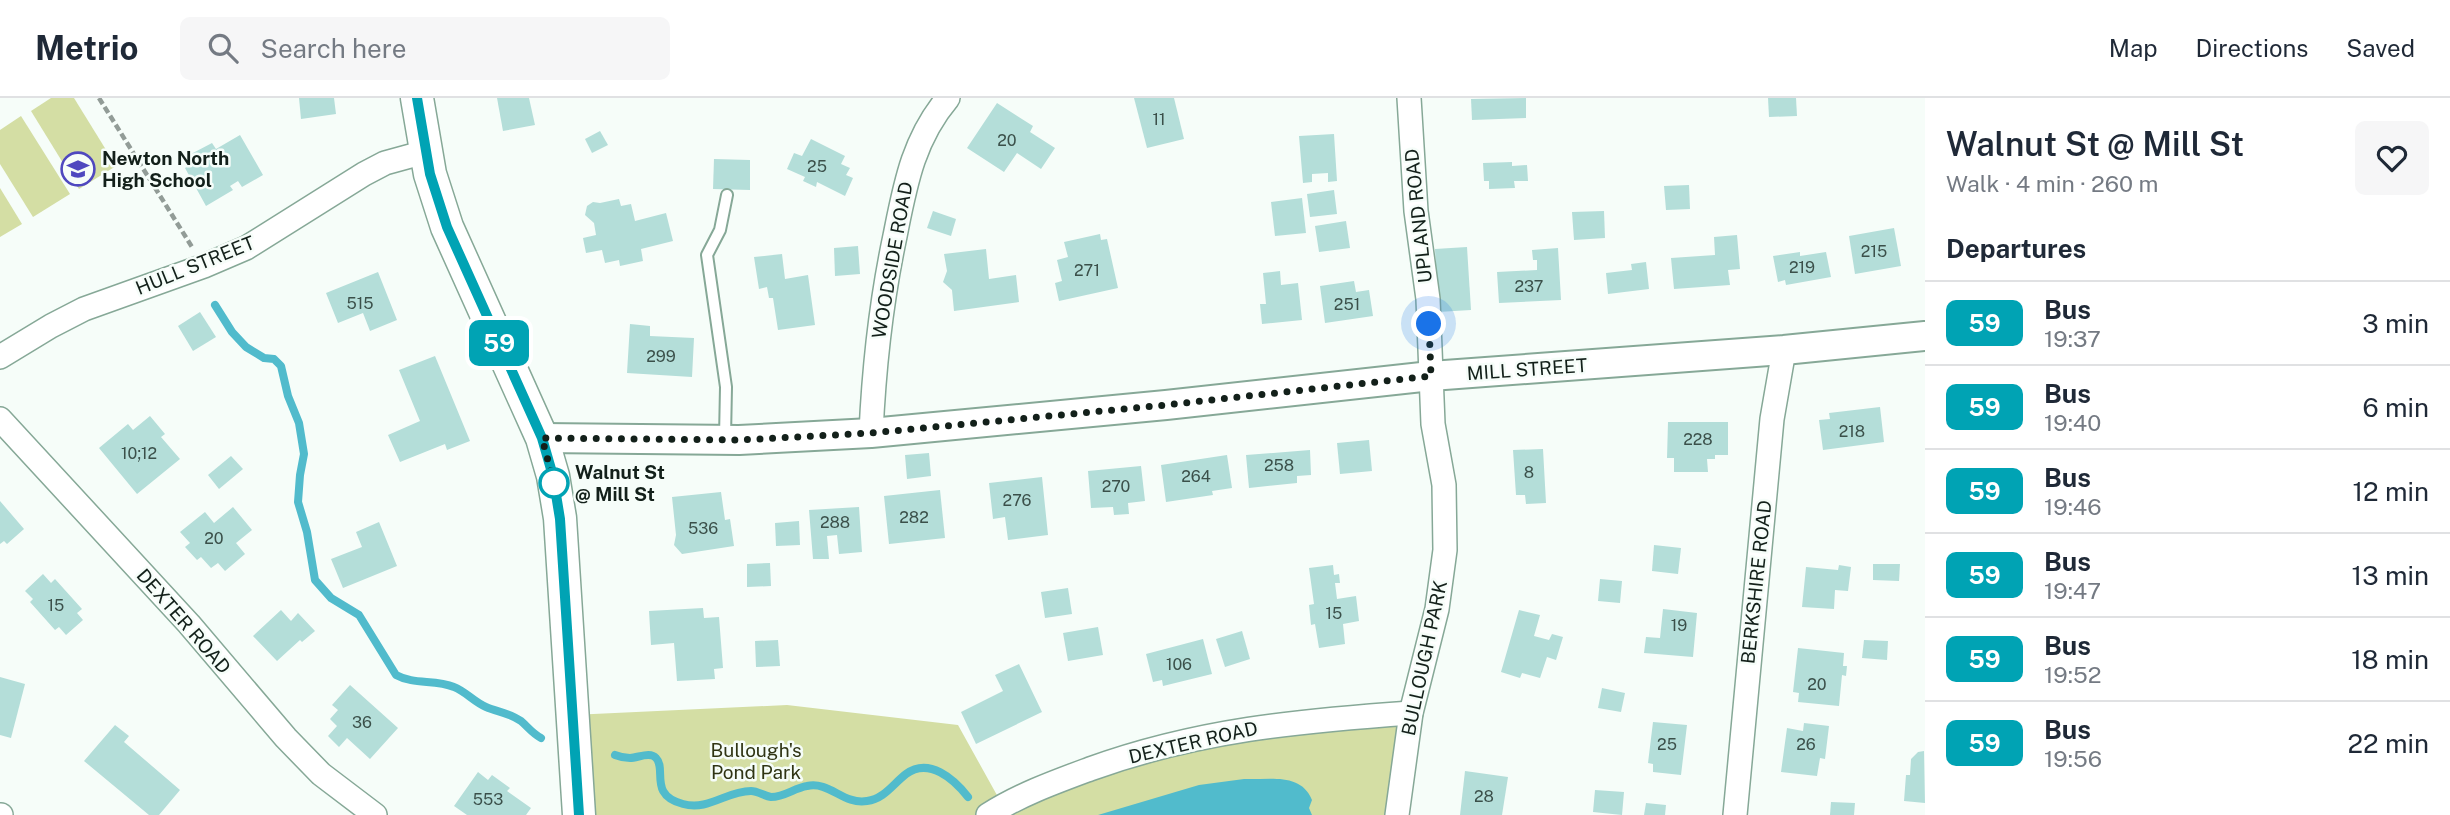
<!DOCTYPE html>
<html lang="en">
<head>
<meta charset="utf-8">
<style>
	body { margin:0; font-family:"Public Sans",sans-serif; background:#f6f6f7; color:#1f2937; height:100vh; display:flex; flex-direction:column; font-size:26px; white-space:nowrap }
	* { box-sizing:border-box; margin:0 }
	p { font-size:23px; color:#747a83 }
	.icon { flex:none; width:38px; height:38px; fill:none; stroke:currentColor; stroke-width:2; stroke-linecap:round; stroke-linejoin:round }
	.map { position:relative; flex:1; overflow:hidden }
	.panel { display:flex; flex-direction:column; background:#fff; width:525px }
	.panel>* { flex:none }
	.badge { padding:0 14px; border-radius:10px; font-size:24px; line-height:46px }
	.you { position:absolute; width:35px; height:35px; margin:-18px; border:5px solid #fff; border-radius:50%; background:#1a73e8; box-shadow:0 0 0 10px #1a73e833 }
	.map>.badge { position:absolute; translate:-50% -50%; box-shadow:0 0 0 4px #fff }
	h2 { padding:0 21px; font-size:26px; line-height:63px }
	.round { display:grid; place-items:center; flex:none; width:74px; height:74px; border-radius:10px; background:#f6f6f7 }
	.overview { display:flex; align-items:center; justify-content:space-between; height:119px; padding:0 21px }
	h1 { font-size:33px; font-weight:600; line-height:52px }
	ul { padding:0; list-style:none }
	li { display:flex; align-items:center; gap:21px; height:84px; padding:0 21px; border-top:2px solid #e0e1e3 }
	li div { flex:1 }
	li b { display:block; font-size:26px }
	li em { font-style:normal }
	li .badge { min-width:77px; font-weight:700; text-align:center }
	header { display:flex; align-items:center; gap:42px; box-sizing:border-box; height:98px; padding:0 35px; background:#fff; border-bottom:2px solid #e0e1e3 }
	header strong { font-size:33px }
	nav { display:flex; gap:38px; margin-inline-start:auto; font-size:24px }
	.search { width:490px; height:63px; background:#f6f6f7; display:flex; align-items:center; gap:18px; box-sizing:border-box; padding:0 24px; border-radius:10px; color:#747a83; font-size:26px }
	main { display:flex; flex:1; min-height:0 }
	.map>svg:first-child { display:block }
</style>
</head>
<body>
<header>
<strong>Metrio</strong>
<div class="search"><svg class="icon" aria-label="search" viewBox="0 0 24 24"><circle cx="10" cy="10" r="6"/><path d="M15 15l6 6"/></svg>Search here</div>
<nav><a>Map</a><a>Directions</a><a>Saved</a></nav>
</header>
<main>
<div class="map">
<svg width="1925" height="717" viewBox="0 0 1925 717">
	<rect width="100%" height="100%" fill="#f6fdf9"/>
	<g fill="#d4dea4">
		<polygon points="51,0 74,0 116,68 79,91 31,13"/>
		<polygon points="21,18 70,96 33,119 0,66 0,32"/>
		<polygon points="0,90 22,126 0,139"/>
		<polygon points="787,607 958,627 1003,708 1114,662 1411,615 1397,717 579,717 572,617"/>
	</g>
	<path fill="#51bbcc" d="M1244,681c25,1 57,-7 68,21l-3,8 3,7h-214l101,-30z"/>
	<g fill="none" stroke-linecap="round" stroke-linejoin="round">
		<g stroke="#51bbcc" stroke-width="8">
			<path d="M215,207l17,27 14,15 18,11 10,1 7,7 7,30 11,27 5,31 -4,21 -2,27 9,30 8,48 16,18 28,17 37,60c18,10 39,4 58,12 11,4 20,15 32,20 12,5 24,6 35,14 7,6 11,12 20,17"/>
			<path d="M615,657c5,2 10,3 15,3 8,0 20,-7 26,0 11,11 -8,37 27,46 26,7 43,-13 68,-13 7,0 13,5 20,6 14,0 23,-9 36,-11 23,-5 36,19 60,15 17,-2 26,-17 39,-27 23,-17 48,5 62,23"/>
		</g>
	</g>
	<g fill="#b4ded9">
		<polygon points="299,0 334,0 336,16 301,21"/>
		<polygon points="497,0 529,0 535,27 503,33"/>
		<polygon points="1134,0 1174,0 1184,41 1147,50"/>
		<polygon points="1526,0 1526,20 1472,22 1471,1"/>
		<polygon points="1768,0 1796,0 1797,18 1769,19"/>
		<polygon points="997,5 1033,28 1030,34 1055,50 1041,71 1017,55 1004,74 967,50"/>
		<polygon points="600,33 608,47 592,55 585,41"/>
		<polygon points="1334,36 1337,83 1328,84 1328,75 1312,76 1312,84 1303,85 1299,38"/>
		<polygon points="240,37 263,77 242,89 238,83 230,88 233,92 206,108 185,70 195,64 191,56 212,45 216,51"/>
		<polygon points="811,41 845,58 841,66 850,70 846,77 853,80 845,98 817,84 816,89 803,83 805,79 787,71 794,55 802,58"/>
		<polygon points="714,61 750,62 750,92 713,91"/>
		<polygon points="1512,64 1512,68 1527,67 1528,83 1514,83 1515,90 1489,91 1489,83 1484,83 1483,65"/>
		<polygon points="1689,87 1690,111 1666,112 1664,88"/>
		<polygon points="1334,92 1337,116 1310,119 1307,96"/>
		<polygon points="1302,100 1306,135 1275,138 1271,104"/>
		<polygon points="619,101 621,108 631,106 635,123 666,115 673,143 641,151 643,163 620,168 619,162 605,165 602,152 586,155 583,140 596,137 594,125 585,117 587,108 593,104 600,105"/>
		<polygon points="933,113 956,121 951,138 927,130"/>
		<polygon points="1604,113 1605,140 1574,142 1572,114"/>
		<polygon points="1346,123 1350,150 1319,154 1315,128"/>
		<polygon points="1894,130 1901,168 1855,176 1849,138"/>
		<polygon points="1100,136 1101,142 1107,141 1118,190 1059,203 1055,185 1062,183 1057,162 1068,159 1064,144"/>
		<polygon points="1737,137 1740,171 1728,172 1730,187 1674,191 1671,160 1715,157 1714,139"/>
		<polygon points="858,148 860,176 835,178 834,150"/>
		<polygon points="1467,149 1471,212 1438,214 1435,151"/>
		<polygon points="1558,150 1561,202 1499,205 1497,174 1537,172 1537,162 1533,162 1532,152"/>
		<polygon points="986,151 989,181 1016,177 1019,204 954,213 952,192 943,184 947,173 944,156"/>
		<polygon points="1800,154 1800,158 1826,154 1831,179 1786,187 1785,182 1778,184 1773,158"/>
		<polygon points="782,156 785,181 808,177 815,227 778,232 773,200 769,200 767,189 759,191 754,159"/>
		<polygon points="1646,164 1649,191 1608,196 1606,175 1632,172 1631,166"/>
		<polygon points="1280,173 1281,187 1298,185 1302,222 1262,226 1260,206 1266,206 1263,175"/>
		<polygon points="378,174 397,222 370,233 363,215 338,225 326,195"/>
		<polygon points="1354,183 1356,194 1369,192 1373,218 1325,225 1320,188"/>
		<polygon points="200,214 216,239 193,253 178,228"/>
		<polygon points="630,226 650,228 650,238 694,240 692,279 627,275"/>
		<polygon points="435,258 470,343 447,352 445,346 400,364 388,337 420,323 399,272"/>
		<polygon points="1880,309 1884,344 1823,352 1819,322 1830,321 1829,315"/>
		<polygon points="150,318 165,336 161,339 180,361 137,396 99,350 128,326 133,332"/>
		<polygon points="1668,324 1728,324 1728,357 1715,357 1715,361 1707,361 1708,374 1674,374 1674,360 1667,360"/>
		<polygon points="1369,342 1372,373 1340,376 1337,345"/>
		<polygon points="1543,351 1546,405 1526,406 1525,397 1516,397 1513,352"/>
		<polygon points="1310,352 1311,377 1297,378 1297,385 1249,390 1246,357"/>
		<polygon points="929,355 931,378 907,381 905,357"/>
		<polygon points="1227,357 1232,390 1212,393 1213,397 1166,404 1161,367"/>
		<polygon points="231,358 243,371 219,391 208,377"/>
		<polygon points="1141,368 1145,403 1128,405 1129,416 1114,417 1113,409 1091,410 1088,373"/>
		<polygon points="1042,379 1048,437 1008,442 1005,419 993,421 989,385"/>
		<polygon points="940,392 945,440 889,446 884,398"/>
		<polygon points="721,394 725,422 730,421 734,448 682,456 674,447 676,437 672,399"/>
		<polygon points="0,403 24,431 7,446 4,443 0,446"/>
		<polygon points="233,409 252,432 236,445 245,456 225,473 218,465 211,470 201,459 197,462 185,449 190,445 180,434 205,414 214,425"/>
		<polygon points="859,409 862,454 839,456 837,437 827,438 829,461 813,461 809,412"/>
		<polygon points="799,423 800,447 776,448 775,425"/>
		<polygon points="379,424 397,468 343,490 331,461 362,449 356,434"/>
		<polygon points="1654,447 1681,450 1678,476 1652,473"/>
		<polygon points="770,465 771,488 747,489 747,466"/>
		<polygon points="1873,466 1900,466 1899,483 1873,482"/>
		<polygon points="1333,467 1334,477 1339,476 1340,485 1335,485 1337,501 1356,498 1359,523 1343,526 1345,546 1319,550 1315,526 1311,527 1309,507 1314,506 1309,470"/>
		<polygon points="1839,467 1851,469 1848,493 1835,492 1834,511 1802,509 1806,469 1838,472"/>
		<polygon points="43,476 51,485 55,481 82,511 77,515 83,522 66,537 59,529 55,532 30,504 33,501 25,493"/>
		<polygon points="1600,481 1622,483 1620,505 1598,503"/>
		<polygon points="1068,490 1072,516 1045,520 1041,494"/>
		<polygon points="703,510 704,520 719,519 723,570 714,571 715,581 677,583 674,545 651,547 649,513"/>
		<polygon points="1663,511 1697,515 1693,559 1644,555 1646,539 1660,540"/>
		<polygon points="281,512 291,523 298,515 315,533 302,544 300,542 277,563 253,538"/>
		<polygon points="1519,512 1540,517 1534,538 1549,542 1552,536 1563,539 1556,562 1547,559 1540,580 1522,575 1520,580 1501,574"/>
		<polygon points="1098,529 1103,557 1068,563 1063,535"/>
		<polygon points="1242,533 1250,561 1225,569 1216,541"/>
		<polygon points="1203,541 1212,576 1163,588 1162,582 1153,584 1146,556"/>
		<polygon points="778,542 780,568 756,569 755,543"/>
		<polygon points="1864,542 1888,543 1887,562 1862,560"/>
		<polygon points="1798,550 1844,555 1843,568 1847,568 1846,578 1842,577 1839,608 1798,604 1799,595 1793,594"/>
		<polygon points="1019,566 1042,614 976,646 961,614 1003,593 995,577"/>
		<polygon points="0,579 25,586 11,640 0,637"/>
		<polygon points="350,587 398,630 370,661 347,640 339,649 328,638 337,628 330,621 338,612 332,607"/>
		<polygon points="1602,590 1625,595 1621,614 1598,610"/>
		<polygon points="1653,624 1687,627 1681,677 1653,674 1653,666 1648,665"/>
		<polygon points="1804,625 1829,628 1825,661 1820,660 1817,678 1781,674 1787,630 1803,633"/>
		<polygon points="115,627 129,638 124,644 180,692 159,717 149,717 84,663"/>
		<polygon points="1924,653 1925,705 1904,703 1906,677 1910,677 1911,661 1918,654"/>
		<polygon points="1465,673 1508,679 1502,717 1460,717"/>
		<polygon points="478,674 488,682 492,677 510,690 507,693 531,710 526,717 467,717 454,708"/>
		<polygon points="1595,692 1624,694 1622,717 1593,714"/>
		<polygon points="1831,704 1855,705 1854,717 1830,717"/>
		<polygon points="1646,705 1666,707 1665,717 1644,717"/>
	</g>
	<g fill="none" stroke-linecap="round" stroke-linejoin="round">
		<defs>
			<polyline id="service" points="725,339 726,289 707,157 720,132 727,97"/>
			<g id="minor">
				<polyline points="0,259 51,228 84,211 204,168 246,150 364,76 385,65 425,54"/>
				<polyline points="0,321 189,526 286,640 321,676 375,717"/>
				<path d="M871,335c3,-66 10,-131 24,-197 10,-50 18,-97 53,-138"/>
				<polyline points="0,717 1,717"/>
				<path d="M988,717c31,-20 67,-33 102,-46 108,-39 208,-48 321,-56"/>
				<polyline points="1397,717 1411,615 1437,511 1445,452 1444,387 1433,326 1428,201 1416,113 1409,0"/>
				<polyline points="1735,717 1772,321 1784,252"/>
			</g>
			<polyline id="tertiary" points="542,340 739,342 871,335 1166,307 1431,278 1784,252 1925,238"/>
			<polyline id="secondary" points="417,0 430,76 447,129 542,340 553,378 560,420 579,717"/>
		</defs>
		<use href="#service" stroke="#86a897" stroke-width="14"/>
		<use href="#minor" stroke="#86a897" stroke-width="26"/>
		<use href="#tertiary" stroke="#86a897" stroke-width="32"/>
		<use href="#secondary" stroke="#86a897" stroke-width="35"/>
		<polyline stroke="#929c97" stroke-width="4.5" stroke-dasharray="7 3.5" stroke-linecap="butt" points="99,0 192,149"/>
		<use href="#service" stroke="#fff" stroke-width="10"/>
		<use href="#minor" stroke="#fff" stroke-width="23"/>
		<use href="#tertiary" stroke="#fff" stroke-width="28"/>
		<use href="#secondary" stroke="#fff" stroke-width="32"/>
	</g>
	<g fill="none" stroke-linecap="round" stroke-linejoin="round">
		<defs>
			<polyline id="line" points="417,0 430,76 447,129 542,340 553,378 560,421 579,717"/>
		</defs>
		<use href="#line" stroke="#fff" stroke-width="16"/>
		<use href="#line" stroke="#00a3b4" stroke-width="10"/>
		<polyline stroke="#13201a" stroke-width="7" stroke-dasharray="0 12.6" points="554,385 542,340 739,342 871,335 1166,307 1431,278 1429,226"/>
	</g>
	<defs>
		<symbol id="school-ring" viewBox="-11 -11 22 22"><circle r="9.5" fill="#f6fdf9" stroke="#4f48bf" stroke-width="1.5"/><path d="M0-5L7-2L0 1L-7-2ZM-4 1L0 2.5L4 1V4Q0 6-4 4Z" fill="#4f48bf"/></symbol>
	</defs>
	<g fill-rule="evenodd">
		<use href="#school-ring" x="59" y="52" width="38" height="38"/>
	</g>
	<circle fill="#fff" stroke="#00a3b4" stroke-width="3.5" cx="554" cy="385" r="14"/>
	<g text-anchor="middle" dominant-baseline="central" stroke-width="5" stroke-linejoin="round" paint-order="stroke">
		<g font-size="16" fill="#3b504a">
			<text x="1159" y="21">11</text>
			<text x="1007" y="42">20</text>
			<text x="817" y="68">25</text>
			<text x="1874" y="153">215</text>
			<text x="1802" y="169">219</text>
			<text x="1087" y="172">271</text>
			<text x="1529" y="188">237</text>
			<text x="360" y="205">515</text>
			<text x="1347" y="206">251</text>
			<text x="661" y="258">299</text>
			<text x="1852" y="333">218</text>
			<text x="1698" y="341">228</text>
			<text x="139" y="355">10;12</text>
			<text x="1279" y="367">258</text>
			<text x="1529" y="374">8</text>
			<text x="1196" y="378">264</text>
			<text x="1116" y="388">270</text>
			<text x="1017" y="402">276</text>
			<text x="914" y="419">282</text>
			<text x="835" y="424">288</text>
			<text x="703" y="430">536</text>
			<text x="214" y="440">20</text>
			<text x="56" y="507">15</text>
			<text x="1334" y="515">15</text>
			<text x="1679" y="527">19</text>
			<text x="1179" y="566">106</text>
			<text x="1817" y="586">20</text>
			<text x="362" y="624">36</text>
			<text x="1667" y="646">25</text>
			<text x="1806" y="646">26</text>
			<text x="1484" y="698">28</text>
			<text x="488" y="701">553</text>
		</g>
		<g font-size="19" font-weight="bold" fill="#13201a" stroke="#f6fdf9" text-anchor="start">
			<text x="102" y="60">Newton North<tspan x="102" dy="22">High School</tspan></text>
		</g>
		<g font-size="19" fill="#13201a" stroke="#f6fdf9">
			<text transform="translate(1418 118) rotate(-96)">UPLAND ROAD</text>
			<text transform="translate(892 162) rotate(-80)">WOODSIDE ROAD</text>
			<text transform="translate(195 167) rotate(-22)">HULL STREET</text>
			<text transform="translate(1527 271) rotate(-4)">MILL STREET</text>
			<text transform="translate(1756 484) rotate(-84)">BERKSHIRE ROAD</text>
			<text transform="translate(184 523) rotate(49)">DEXTER ROAD</text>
			<text transform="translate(1424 560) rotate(-78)">BULLOUGH PARK</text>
			<text transform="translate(1193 644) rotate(-13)">DEXTER ROAD</text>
		</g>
		<g font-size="19" font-weight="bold" fill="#13201a" stroke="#f6fdf9" text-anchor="start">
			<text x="575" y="374">Walnut St<tspan x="575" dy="22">@ Mill St</tspan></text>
		</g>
		<g font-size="19" fill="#303514" stroke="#f6fdf9">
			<text x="756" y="652">Bullough's<tspan x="756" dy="22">Pond Park</tspan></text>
		</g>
	</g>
</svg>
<div class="you" style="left:1429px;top:226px"></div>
<b class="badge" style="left:499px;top:245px;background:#00a3b4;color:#fff">59</b>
</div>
<section class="panel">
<div class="overview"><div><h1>Walnut St @ Mill St</h1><p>Walk · 4 min · 260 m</p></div><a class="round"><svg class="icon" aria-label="heart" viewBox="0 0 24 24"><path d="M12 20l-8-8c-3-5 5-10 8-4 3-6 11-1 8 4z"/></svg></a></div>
<h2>Departures</h2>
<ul>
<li><span class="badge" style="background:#00a3b4;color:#fff">59</span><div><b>Bus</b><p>19:37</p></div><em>3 min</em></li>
<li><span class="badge" style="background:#00a3b4;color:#fff">59</span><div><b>Bus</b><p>19:40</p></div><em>6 min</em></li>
<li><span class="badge" style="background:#00a3b4;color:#fff">59</span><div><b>Bus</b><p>19:46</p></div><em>12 min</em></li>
<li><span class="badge" style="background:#00a3b4;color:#fff">59</span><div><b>Bus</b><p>19:47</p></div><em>13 min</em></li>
<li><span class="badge" style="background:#00a3b4;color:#fff">59</span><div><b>Bus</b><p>19:52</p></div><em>18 min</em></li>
<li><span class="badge" style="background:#00a3b4;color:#fff">59</span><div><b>Bus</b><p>19:56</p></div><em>22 min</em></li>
</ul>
</section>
</main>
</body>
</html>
